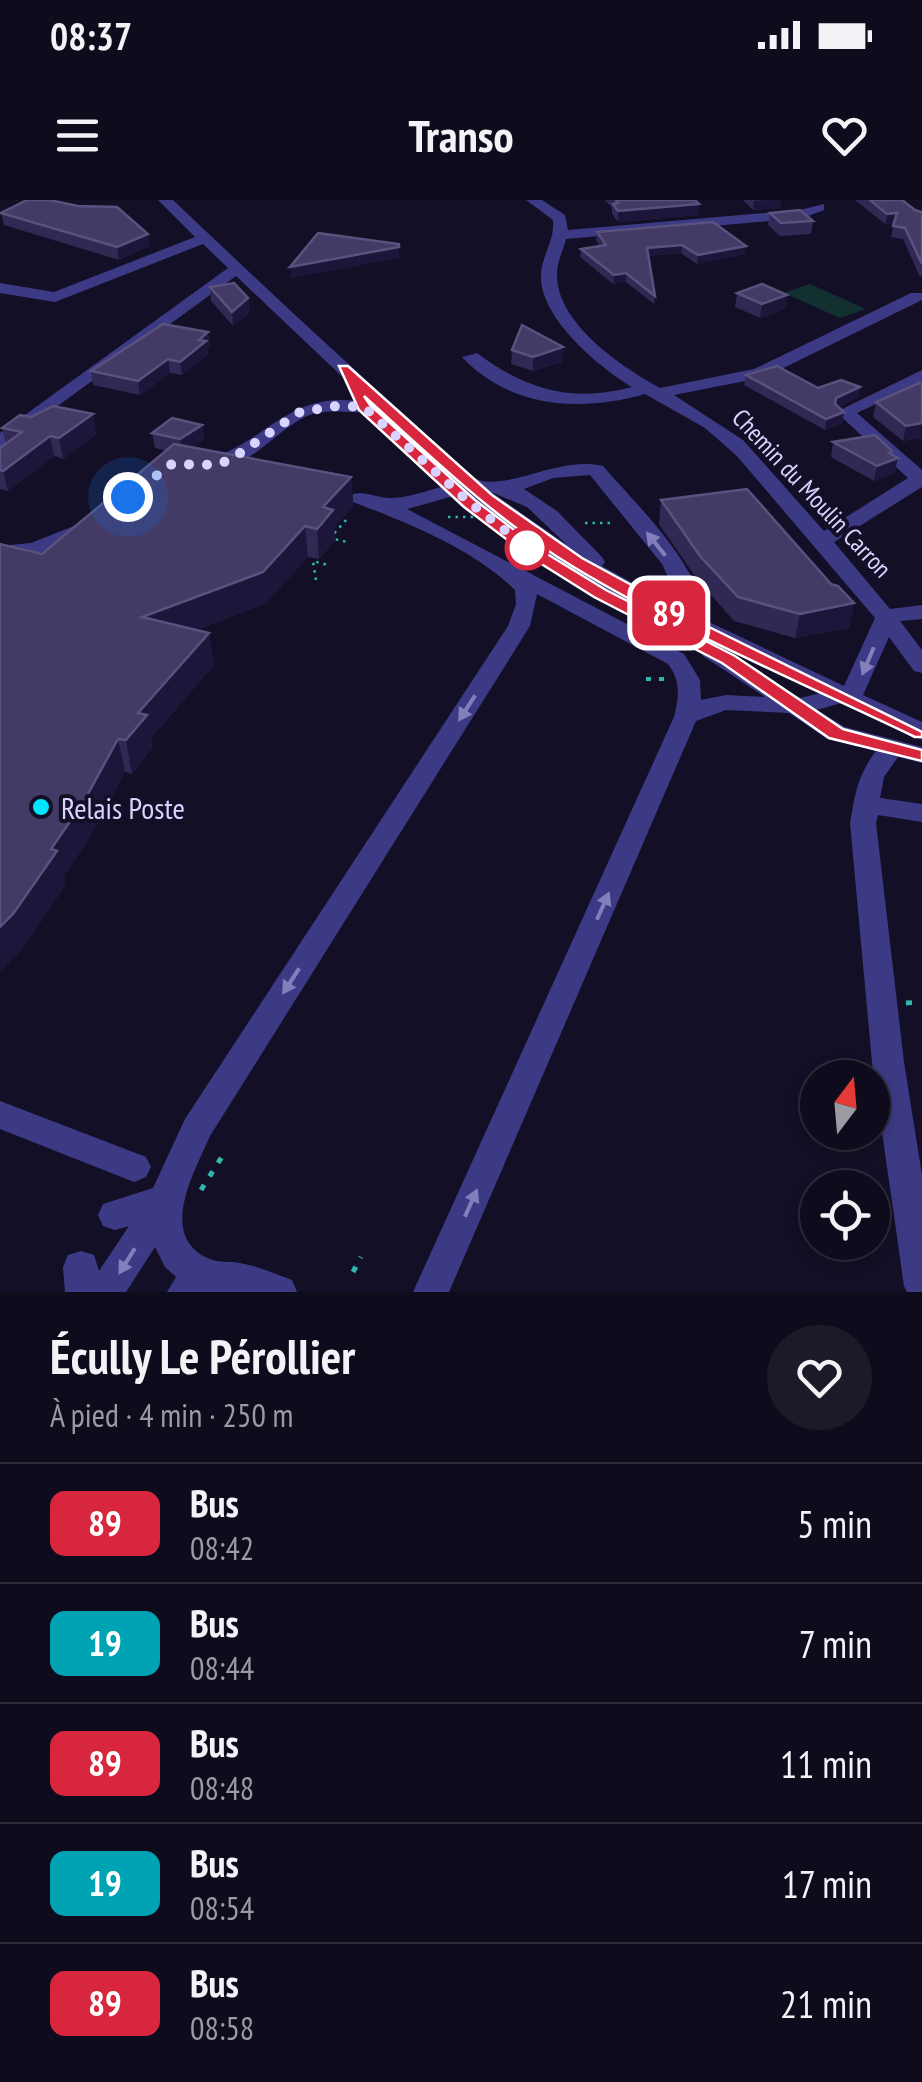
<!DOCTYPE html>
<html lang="fr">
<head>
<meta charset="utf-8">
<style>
	body { margin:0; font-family:"PT Sans Narrow",sans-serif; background:#1c1929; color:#f1f3f6; height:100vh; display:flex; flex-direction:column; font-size:38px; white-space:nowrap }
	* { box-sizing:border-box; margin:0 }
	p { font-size:32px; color:#9b9ba3 }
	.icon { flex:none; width:55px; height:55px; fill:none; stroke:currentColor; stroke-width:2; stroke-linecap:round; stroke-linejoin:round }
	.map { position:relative; height:1092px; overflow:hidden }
	.panel { display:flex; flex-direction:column; background:#0e0b1c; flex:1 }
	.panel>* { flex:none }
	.badge { padding:0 20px; border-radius:15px; font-size:35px; line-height:65px }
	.needle { width:65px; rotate:16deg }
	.fabs { position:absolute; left:800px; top:860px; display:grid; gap:20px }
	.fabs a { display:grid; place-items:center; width:90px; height:90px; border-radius:50%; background:#0e0b1c; box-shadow:0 5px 15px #0003,0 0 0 2px #2e2b3b; font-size:50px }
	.you { position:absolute; width:50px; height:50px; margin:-25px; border:8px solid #fff; border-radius:50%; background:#1a73e8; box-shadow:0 0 0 15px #1a73e833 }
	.map>.badge { position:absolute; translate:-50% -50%; box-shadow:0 0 0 5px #fff }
	.round { display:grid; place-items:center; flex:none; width:105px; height:105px; border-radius:52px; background:#1c1929 }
	.summary { display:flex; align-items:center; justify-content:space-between; height:170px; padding:0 50px }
	h1 { font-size:48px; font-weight:600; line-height:75px }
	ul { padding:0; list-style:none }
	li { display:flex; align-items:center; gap:30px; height:120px; padding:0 50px; border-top:2px solid #2e2b3b }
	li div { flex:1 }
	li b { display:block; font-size:38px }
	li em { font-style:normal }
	li .badge { min-width:110px; font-weight:700; text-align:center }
	.status { display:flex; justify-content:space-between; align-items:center; height:70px; padding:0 50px; background:#0e0b1c; direction:ltr }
	.status svg { height:28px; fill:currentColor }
	header { display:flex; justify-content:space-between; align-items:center; height:130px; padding:0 50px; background:#0e0b1c; font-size:45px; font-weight:600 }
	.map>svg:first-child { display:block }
</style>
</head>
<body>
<div class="status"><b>08:37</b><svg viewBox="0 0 49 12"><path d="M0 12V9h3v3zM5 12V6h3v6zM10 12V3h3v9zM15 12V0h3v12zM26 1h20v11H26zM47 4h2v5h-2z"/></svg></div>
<header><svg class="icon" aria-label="menu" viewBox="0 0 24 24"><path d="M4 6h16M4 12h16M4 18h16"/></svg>Transo<svg class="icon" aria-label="heart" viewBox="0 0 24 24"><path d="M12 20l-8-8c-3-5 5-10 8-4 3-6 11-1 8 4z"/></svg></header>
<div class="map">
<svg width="922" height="1092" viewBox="0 0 922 1092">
	<rect width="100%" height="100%" fill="#130f26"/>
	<polygon fill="#12302f" points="810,84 866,109 840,118 784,93"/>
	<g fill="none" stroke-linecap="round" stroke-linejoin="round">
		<g stroke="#2fb8b0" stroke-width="2.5" stroke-dasharray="2.5 5" stroke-linecap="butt">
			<polyline points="448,317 475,317"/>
			<polyline points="346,320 330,338 347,342"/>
			<polyline points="585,323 615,323"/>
			<polyline points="316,380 313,361 328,365"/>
		</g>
		<polyline stroke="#2fb8b0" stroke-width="4" stroke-dasharray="5 8" stroke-linecap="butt" points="646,479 666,479"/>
		<g stroke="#2fb8b0" stroke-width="5" stroke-dasharray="6 10" stroke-linecap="butt">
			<polyline points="906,803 922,802"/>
			<polyline points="201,990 223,955"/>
			<polyline points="353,1072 361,1057"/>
		</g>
		<g fill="#3d3a85" fill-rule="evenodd">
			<path d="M158,0h15c76,72 153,145 234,217 16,14 53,55 69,62 31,13 83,-24 127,-13 41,47 91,93 106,156l135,64 31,-68 -138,-162 -32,-28 -60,-34c-63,18 -134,15 -183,-37l15,-4c49,37 95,50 155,34 -33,-20 -94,-70 -91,-114 2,-19 14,-34 12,-53l-27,-20h16l23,15 3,15 232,-20 24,-6v6l-21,8 -237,21c-3,12 -10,25 -9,38 2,48 65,90 103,111l94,-19 157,-76h11v7l-157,77 -91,18 69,45 81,91 84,-53 -72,-66 86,-42v12l-65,31 65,57v17l-88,55 56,67 32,-4v14l-22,2 22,29v23l-8,-2 -25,-34 -26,58 59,27v18l-81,-37 -24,7 28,17 77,20v16l-24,-6 -14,20 -4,21 42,6v18l-44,-7 -2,8 28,239 18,113v117h-15l-3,-6 -32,-224 -22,-239c5,-28 7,-47 26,-72l-49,-12 -38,-26 -63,-3 -30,11 -247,571h-36l261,-575c5,-20 7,-36 -6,-53l-131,-70 -7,32 -320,510c-15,35 -54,101 0,123 8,4 21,2 30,4 18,3 35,11 52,17l5,12h-130l9,-15 -11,-10 -10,-20 -29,45h-61l-2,-25 5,-12 13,-4 13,4 5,16 30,-45 -14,4 -12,-4 -5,-11 5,-11 50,-16 32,-69 323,-493 8,-22 -1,-14c-43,-42 -107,-67 -162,-88v-8c14,-3 26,5 40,4 22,-1 42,-11 64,-15l-86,-80 -1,8c-21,4 -43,-4 -63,5 -35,16 -63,61 -106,53v-8c68,-16 85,-75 169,-58l-134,-127 -236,172v-15l228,-165 -25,-24 -148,58 -55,-9v-10l54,9 141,-55zM590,275l72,89 22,47 -82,-45 3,-4 -3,-5 -45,-46 -33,-22 29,-11zM468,292c100,92 232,144 353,201l-21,5 -89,-54 -12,7 4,5 62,41 -39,-2 -25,5 -1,-20 -16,-26 -277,-145zM491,292l36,15 40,38z"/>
			<path d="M94,318l7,2v8c-33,15 -64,30 -101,30v-12l31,-3z"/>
			<polygon points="0,901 146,957 151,967 146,977 134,982 0,929"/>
		</g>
	</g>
	<g fill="#312854">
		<polygon points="605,0 695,0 698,15 618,22 612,14 612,8"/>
		<polygon points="743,0 781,0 780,8 753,10"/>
		<polygon points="855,0 902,0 915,10 922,12 922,76 920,77 903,39 891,37 894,24 885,24"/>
		<polygon points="1,13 148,34 149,46 119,60 4,25"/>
		<polygon points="770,13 813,21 811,34 780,36 768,25"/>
		<polygon points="597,32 745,54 697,64 681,53 648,56 655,96 654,104 626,82 613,84 580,57 581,49 600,46 596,40"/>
		<polygon points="210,87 248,98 250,112 233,126 211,101"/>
		<polygon points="737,93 787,95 785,109 760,118 735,107"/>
		<polygon points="208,132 210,145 207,148 208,154 182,175 170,173 140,195 93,185 91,171"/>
		<polygon points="512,150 562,162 533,171 511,164"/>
		<polygon points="746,175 818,188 860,187 858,197 838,207 844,212 842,223 825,230 744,185"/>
		<polygon points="922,184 922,238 903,241 873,217 876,202"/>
		<polygon points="93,214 96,234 63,259 54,256 8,291 0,289 0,248 6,244 2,228 31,217"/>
		<polygon points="202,225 204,240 192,248 351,277 353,307 334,327 335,340 319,359 308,357 266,403 197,430 209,433 214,465 151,538 152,548 132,574 125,572 91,635 64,676 66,684 23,748 0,772 0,344 42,354 167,251 155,248 152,233"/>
		<polygon points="833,242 892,254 898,258 894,273 874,281 831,257"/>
		<polygon points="661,300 831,384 854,403 849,428 795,438 734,421 697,379 659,324"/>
	</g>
	<g fill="#1d163a">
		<polygon points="769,0 781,0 780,8 753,10 754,1"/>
		<polygon points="699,4 698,15 618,22 618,11"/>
		<polygon points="897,13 895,24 885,24 887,14"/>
		<polygon points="148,34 149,46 119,60 117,47"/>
		<polygon points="682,45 681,53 646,56 647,48"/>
		<polygon points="746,46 745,54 697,64 698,55"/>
		<polygon points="399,47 400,58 291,78 290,67"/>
		<polygon points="626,73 626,82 613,84 614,75"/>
		<polygon points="787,95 785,109 760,118 762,104"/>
		<polygon points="248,98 250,112 233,126 232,112"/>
		<polygon points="208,132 210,145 207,148 208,154 182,175 180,162 199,140"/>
		<polygon points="563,147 562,162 533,171 533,157"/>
		<polygon points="168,159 170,173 140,195 138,181"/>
		<polygon points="860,187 858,197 834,209 836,198"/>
		<polygon points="844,212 842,223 825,230 826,219"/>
		<polygon points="93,214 96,234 63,259 59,238"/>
		<polygon points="922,223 922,238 903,241 906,226"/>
		<polygon points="202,225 204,240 182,255 180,239"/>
		<polygon points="50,236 54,256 8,291 3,271"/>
		<polygon points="892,251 890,261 898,258 894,273 874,281 877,266"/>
		<polygon points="351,277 353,307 334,327 335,340 319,359 317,329 323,307"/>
		<polygon points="305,326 308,357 266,403 148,449 142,417"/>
		<polygon points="854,403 849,428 795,438 800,414"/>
		<polygon points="209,433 214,465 151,538 152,548 132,574 126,540 138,513"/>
		<polygon points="118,539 125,572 91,635 64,676 66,684 23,748 0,772 0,727 51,649"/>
	</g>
	<g fill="#433a66" stroke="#5a527e" stroke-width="2.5">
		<polygon points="27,0 49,0 78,6 117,7 148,34 117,47 1,13"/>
		<polygon points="616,0 695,0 699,4 618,11 613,4 618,3"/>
		<polygon points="870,0 902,0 915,10 922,12 922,64 905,28 893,26 897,13 887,14"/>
		<polygon points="800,10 813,21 781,23 770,13"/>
		<polygon points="713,22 746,46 698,55 682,45 647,48 655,96 626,73 614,75 581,49 606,45 597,32"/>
		<polygon points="318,33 399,44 399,47 290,67"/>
		<polygon points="234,83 248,98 232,112 210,87"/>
		<polygon points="762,84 787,95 762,104 737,93"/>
		<polygon points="163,124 208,132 199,140 206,141 180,162 168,159 138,181 91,171"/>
		<polygon points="522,125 563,147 533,157 512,150"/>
		<polygon points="777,166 818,188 841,180 860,187 836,198 835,204 844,212 826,219 746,175"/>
		<polygon points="919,183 922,184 922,223 906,226 876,202"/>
		<polygon points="53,206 93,214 59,238 50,236 3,271 0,270 0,248 22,232 2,228 20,215 31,217"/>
		<polygon points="172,218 202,225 180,239 152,233"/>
		<polygon points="875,235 892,251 889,253 898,258 877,266 833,242"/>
		<polygon points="174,244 351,277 323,307 333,310 317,329 305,326 263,372 142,417 209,433 138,513 147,515 126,540 118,539 84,601 51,649 57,651 13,714 0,727 0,344 42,354"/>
		<polygon points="747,289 831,384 838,386 854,403 800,414 738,397 700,356 661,300"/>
	</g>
	<defs><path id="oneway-solid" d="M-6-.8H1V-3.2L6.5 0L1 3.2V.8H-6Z" transform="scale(2.5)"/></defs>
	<g fill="#837fbc">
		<use href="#oneway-solid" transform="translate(656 344) rotate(-129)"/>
		<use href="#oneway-solid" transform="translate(868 461) rotate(113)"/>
		<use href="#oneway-solid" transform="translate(467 508) rotate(123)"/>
		<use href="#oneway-solid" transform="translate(603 706) rotate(-66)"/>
		<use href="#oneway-solid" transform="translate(291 781) rotate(123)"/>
		<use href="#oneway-solid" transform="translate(471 1003) rotate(-66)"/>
		<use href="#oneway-solid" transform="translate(127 1061) rotate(122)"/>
	</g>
	<path fill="#d7263d" stroke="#fff" stroke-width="2.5" d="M339,166h9l144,129 90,63 123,67 217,107v5h-7c-115,-55 -234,-105 -343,-171 -77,-47 -142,-110 -208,-170l6,9 105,95 64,49 67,41 129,66 108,73 79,21v11l-93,-23 -107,-75 -128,-66 -67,-42 -63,-48 -105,-97z"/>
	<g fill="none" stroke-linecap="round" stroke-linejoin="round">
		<polyline stroke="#d9d4ff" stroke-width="10" stroke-dasharray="0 18" points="128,297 172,264 215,265 230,260 300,212 337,206 364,207 470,303 533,352 527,348"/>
	</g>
	<circle fill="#fff" stroke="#d7263d" stroke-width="5" cx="527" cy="348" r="20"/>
	<circle fill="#00e5ff" stroke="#130f26" stroke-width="4" cx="41" cy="607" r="10"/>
	<g text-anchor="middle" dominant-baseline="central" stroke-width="8" stroke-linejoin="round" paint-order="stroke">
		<g font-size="25" fill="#d9d4ff" stroke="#130f26">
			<text transform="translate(812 293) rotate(47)">Chemin du Moulin Carron</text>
		</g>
		<g font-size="30" fill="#d9d4ff" stroke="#130f26" text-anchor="start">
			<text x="61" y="607">Relais Poste</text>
		</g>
	</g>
</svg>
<div class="fabs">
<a><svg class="needle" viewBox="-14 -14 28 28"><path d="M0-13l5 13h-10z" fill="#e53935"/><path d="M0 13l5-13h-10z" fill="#9b9ba3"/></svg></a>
<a><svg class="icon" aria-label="locate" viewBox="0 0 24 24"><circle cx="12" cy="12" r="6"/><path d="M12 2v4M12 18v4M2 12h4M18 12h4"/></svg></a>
</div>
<div class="you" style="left:128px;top:297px"></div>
<b class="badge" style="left:669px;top:413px;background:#d7263d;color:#fff">89</b>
</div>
<section class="panel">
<div class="summary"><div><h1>Écully Le Pérollier</h1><p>À pied · 4 min · 250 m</p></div><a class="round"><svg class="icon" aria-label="heart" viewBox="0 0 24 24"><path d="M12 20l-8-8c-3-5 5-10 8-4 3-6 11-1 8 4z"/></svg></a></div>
<ul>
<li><span class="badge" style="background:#d7263d;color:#fff">89</span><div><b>Bus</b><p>08:42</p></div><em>5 min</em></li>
<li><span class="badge" style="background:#00a3b4;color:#fff">19</span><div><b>Bus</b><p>08:44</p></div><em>7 min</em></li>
<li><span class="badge" style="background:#d7263d;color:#fff">89</span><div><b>Bus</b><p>08:48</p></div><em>11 min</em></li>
<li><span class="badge" style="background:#00a3b4;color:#fff">19</span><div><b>Bus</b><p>08:54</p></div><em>17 min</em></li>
<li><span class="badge" style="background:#d7263d;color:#fff">89</span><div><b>Bus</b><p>08:58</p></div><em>21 min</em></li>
</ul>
</section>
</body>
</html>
